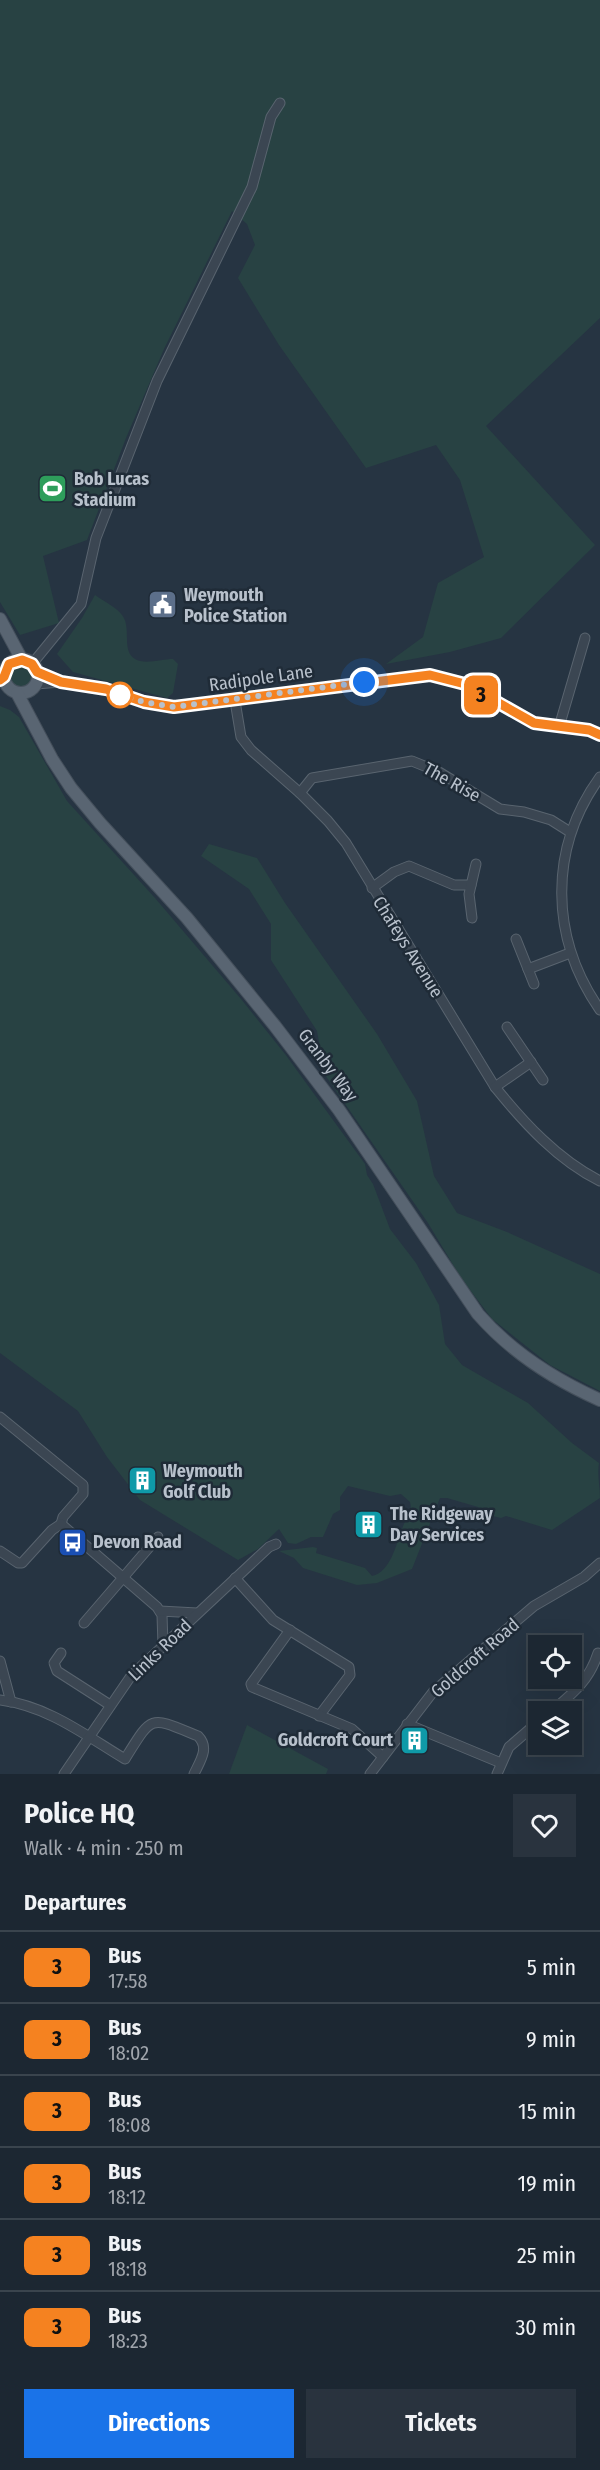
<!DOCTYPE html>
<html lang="en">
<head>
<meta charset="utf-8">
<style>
	body { margin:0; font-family:"Fira Sans Condensed",sans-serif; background:#29333e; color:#f1f3f6; height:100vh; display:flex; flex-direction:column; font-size:22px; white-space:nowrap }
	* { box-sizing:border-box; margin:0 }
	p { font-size:20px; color:#a0a5ac }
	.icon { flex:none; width:33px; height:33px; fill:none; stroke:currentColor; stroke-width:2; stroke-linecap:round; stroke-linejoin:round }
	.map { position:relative; height:1774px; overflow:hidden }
	.details { display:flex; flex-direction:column; background:#1c2732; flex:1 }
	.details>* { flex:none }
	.badge { padding:0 12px; border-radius:9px; font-size:21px; line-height:39px }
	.buttons { position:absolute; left:528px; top:1635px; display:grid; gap:12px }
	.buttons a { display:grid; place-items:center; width:54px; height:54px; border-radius:0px; background:#1c2732; box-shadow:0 6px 24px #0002,0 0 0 2px #3a444d; font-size:30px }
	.you { position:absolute; width:30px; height:30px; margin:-15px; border:4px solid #fff; border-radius:50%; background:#1a73e8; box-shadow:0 0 0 9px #1a73e833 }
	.map>.badge { position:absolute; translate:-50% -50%; box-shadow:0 0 0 3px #fff }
	h2 { padding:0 24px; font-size:22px; line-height:54px }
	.round { display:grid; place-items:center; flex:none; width:63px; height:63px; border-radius:0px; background:#29333e }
	.head { display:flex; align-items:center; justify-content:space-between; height:102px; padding:0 24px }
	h1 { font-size:28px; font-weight:700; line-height:45px }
	.button { display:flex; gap:12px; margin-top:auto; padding:12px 24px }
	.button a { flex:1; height:69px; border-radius:0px; background:#1a73e8; color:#fff; font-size:24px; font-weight:700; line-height:69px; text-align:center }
	.button a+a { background:#29333e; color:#f1f3f6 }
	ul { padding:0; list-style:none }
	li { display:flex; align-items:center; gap:18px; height:72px; padding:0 24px; border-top:2px solid #3a444d }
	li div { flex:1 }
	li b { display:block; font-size:22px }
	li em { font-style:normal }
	li .badge { min-width:66px; font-weight:700; text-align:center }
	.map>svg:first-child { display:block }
</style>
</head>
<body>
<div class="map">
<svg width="600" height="1774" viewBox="0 0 600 1774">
	<rect width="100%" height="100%" fill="#263442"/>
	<g fill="#284243">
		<polygon points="0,0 600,0 600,318 486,426 595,545 501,638 450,652 386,664 423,637 438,583 484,557 460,480 436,445 366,468 279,345 238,278 255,245 247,224 232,211 164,349 126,438 87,540 43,556 59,623 20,635 0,602"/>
		<path d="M95,595c8,6 21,12 27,20 10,12 -1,36 13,44 9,6 28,0 38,0l5,5 -5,29 -6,5 -94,-26 -16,-18 25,-36z"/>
		<circle cx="21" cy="676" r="11"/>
		<path d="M0,706l10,4 9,7 48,84 88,97 86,101 44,55 80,110 2,11 6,9 17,45 26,34 23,42 6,39 17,21 66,38 44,40 27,20c-2,11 1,23 1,35l-48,32 -46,-14 -5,2 -20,-5 -3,-6 -31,-9h-7l-28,71 -35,14 -20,2 -54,-17 -9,-10 -15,-7 34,-4 4,1 -1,5 49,15 7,8c19,-4 24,-32 30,-47 3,-10 11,-16 8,-27l-9,-8 -11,2 -42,-10 -8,11v13l-7,4 -10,23h-12l-15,7 -8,-1 -9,-14 -21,20 -20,11 -98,-60 -33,-43 -29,-46 -78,-58z"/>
		<polygon points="209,844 257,858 285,903 377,1034 417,1101 434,1176 457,1213 507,1232 600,1274 600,1391 550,1365 492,1319 461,1278 428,1223 325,1075 317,1031 271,960 271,924 249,889 201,856"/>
		<polygon points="247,1725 328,1769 326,1774 229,1774"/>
	</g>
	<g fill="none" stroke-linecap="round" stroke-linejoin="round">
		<defs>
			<g id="minor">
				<polyline points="32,664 81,604 96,538 157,381 252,187 271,117 280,103"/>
				<polyline points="37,672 61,682 106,689 144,702 174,707 430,675 465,684 534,723 589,730 600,735"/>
				<polyline points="36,684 61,682"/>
				<path d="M235,701l6,36 10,13 49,43 28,28 18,22 149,244c29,36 63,73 105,94"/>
				<polyline points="559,727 585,638"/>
				<path d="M600,777c-52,72 -50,161 0,233"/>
				<polyline points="300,793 312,778 412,761 439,772 500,809 524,812 551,820 570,832"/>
				<polyline points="372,888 394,872 409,866 454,885 471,885"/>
				<polyline points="472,918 469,894 476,864"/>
				<polyline points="516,939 534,984"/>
				<polyline points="528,969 570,953"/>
				<polyline points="507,1027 543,1080"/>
				<polyline points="495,1087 531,1062"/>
				<polyline points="0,1417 83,1485 83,1494 63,1517 61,1524"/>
				<polyline points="61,1524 157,1607 162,1615 163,1645"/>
				<polyline points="0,1551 18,1563 22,1563 52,1530 61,1524"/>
				<polyline points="235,1578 273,1620 349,1667 350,1675 319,1716"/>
				<polyline points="160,1611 197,1613"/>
				<polyline points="84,1623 158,1537"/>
				<polyline points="290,1630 251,1684 252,1687 352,1729 383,1757"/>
				<polyline points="61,1653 54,1663 57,1671 110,1705"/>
				<polyline points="0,1661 11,1702"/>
				<path d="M0,1700c48,6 85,35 125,59 28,-45 24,-43 73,-23 12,12 2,25 -4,38"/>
				<path d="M551,1712c22,-19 38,-31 47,-59"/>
				<polyline points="407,1724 501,1763"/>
				<polyline points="64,1774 131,1676 269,1547 276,1544"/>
				<polyline points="370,1774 433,1692 534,1606 584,1577 600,1563"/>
				<polyline points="497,1774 509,1747 538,1722"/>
			</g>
			<g id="major">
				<polyline points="0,619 22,660"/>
				<circle cx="21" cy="676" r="17"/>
				<path d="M17,693l35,66 19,29 29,35 87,95 88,108 64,84 139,204c34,39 75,65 122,86"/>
			</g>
		</defs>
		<use href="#minor" stroke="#59646f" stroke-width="11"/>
		<use href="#major" stroke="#444f5b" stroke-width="14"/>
		<use href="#minor" stroke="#3b4652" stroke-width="9"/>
		<use href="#major" stroke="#596572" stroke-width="12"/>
	</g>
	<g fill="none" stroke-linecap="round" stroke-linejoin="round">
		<defs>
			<polyline id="line" points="0,680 4,677 9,664 22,660 32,664 37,672 61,682 106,689 144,702 174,707 430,675 465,684 534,723 589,730 600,735"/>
		</defs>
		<use href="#line" stroke="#fff" stroke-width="14"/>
		<use href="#line" stroke="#f58220" stroke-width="9"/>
		<polyline stroke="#b8c1cc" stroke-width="6" stroke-dasharray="0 10.8" points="120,695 144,702 174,707 364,682"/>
	</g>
	<defs>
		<symbol id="stadium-square" viewBox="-11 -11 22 22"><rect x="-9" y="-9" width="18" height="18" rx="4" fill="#2e9e5b" stroke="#1f2b37"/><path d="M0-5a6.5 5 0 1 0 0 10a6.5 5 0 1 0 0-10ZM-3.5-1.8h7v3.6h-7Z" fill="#fff"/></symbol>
		<symbol id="civic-square" viewBox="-11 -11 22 22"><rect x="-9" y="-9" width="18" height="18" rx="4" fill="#5c6f8a" stroke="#1f2b37"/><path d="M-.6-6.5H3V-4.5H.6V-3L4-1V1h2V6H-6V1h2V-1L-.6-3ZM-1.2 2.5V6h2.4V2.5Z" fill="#fff"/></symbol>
		<symbol id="building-square" viewBox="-11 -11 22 22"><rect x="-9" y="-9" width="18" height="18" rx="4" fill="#0f9aa8" stroke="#1f2b37"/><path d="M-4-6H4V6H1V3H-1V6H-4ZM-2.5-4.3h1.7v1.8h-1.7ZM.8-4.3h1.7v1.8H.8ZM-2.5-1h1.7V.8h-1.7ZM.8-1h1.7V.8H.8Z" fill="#fff"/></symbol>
		<symbol id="bus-square" viewBox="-11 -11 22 22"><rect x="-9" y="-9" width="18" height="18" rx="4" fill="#1a4fb4" stroke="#1f2b37"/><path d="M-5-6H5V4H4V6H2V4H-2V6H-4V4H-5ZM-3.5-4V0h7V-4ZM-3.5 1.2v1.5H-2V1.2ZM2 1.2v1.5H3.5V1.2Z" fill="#fff"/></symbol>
	</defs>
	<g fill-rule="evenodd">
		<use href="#stadium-square" x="36" y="472" width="33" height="33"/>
		<use href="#civic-square" x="146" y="588" width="33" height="33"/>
		<use href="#building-square" x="126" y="1464" width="33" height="33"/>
		<use href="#building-square" x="352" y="1508" width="33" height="33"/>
		<use href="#bus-square" x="56" y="1526" width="33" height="33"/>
		<use href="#building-square" x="398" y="1724" width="33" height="33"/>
	</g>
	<circle fill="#fff" stroke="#f58220" stroke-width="3" cx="120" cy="695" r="12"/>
	<g text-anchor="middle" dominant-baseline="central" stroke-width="5" stroke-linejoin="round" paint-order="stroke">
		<g font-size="18" font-weight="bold" fill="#b8c1cc" stroke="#1f2b37" text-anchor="start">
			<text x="74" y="479">Bob Lucas<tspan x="74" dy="21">Stadium</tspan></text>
			<text x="184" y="595">Weymouth<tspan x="184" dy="21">Police Station</tspan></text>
			<text x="163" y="1471">Weymouth<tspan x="163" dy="21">Golf Club</tspan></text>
			<text x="390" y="1514">The Ridgeway<tspan x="390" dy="21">Day Services</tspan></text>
			<text x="93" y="1542">Devon Road</text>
			<text x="393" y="1740" text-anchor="end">Goldcroft Court</text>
		</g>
		<g font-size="18" fill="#b8c1cc" stroke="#1f2b37">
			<text transform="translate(261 678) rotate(-8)">Radipole Lane</text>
			<text transform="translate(452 782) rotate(29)">The Rise</text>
			<text transform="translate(408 947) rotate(58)">Chafeys Avenue</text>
			<text transform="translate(328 1065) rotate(53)">Granby Way</text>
			<text transform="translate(160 1650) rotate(-44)">Links Road</text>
			<text transform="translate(475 1658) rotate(-41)">Goldcroft Road</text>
		</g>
	</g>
</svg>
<div class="buttons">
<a><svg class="icon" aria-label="locate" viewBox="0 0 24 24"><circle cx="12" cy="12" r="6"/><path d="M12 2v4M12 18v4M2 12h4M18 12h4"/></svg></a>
<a><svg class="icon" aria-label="layers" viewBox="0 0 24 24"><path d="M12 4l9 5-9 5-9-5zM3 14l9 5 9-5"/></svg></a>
</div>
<div class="you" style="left:364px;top:682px"></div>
<b class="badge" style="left:481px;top:695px;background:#f58220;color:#111">3</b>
</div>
<section class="details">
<div class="head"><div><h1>Police HQ</h1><p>Walk · 4 min · 250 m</p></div><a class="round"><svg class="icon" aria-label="heart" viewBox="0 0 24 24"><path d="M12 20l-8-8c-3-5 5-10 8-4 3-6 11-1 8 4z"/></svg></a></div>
<h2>Departures</h2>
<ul>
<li><span class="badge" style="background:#f58220;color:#111">3</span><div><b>Bus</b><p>17:58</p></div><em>5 min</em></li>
<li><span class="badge" style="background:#f58220;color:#111">3</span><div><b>Bus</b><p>18:02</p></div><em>9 min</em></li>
<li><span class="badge" style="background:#f58220;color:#111">3</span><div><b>Bus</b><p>18:08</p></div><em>15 min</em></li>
<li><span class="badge" style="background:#f58220;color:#111">3</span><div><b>Bus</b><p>18:12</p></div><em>19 min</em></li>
<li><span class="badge" style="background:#f58220;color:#111">3</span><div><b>Bus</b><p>18:18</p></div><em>25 min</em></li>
<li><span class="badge" style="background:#f58220;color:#111">3</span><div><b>Bus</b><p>18:23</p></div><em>30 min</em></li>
</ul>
<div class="button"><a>Directions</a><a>Tickets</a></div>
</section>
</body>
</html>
